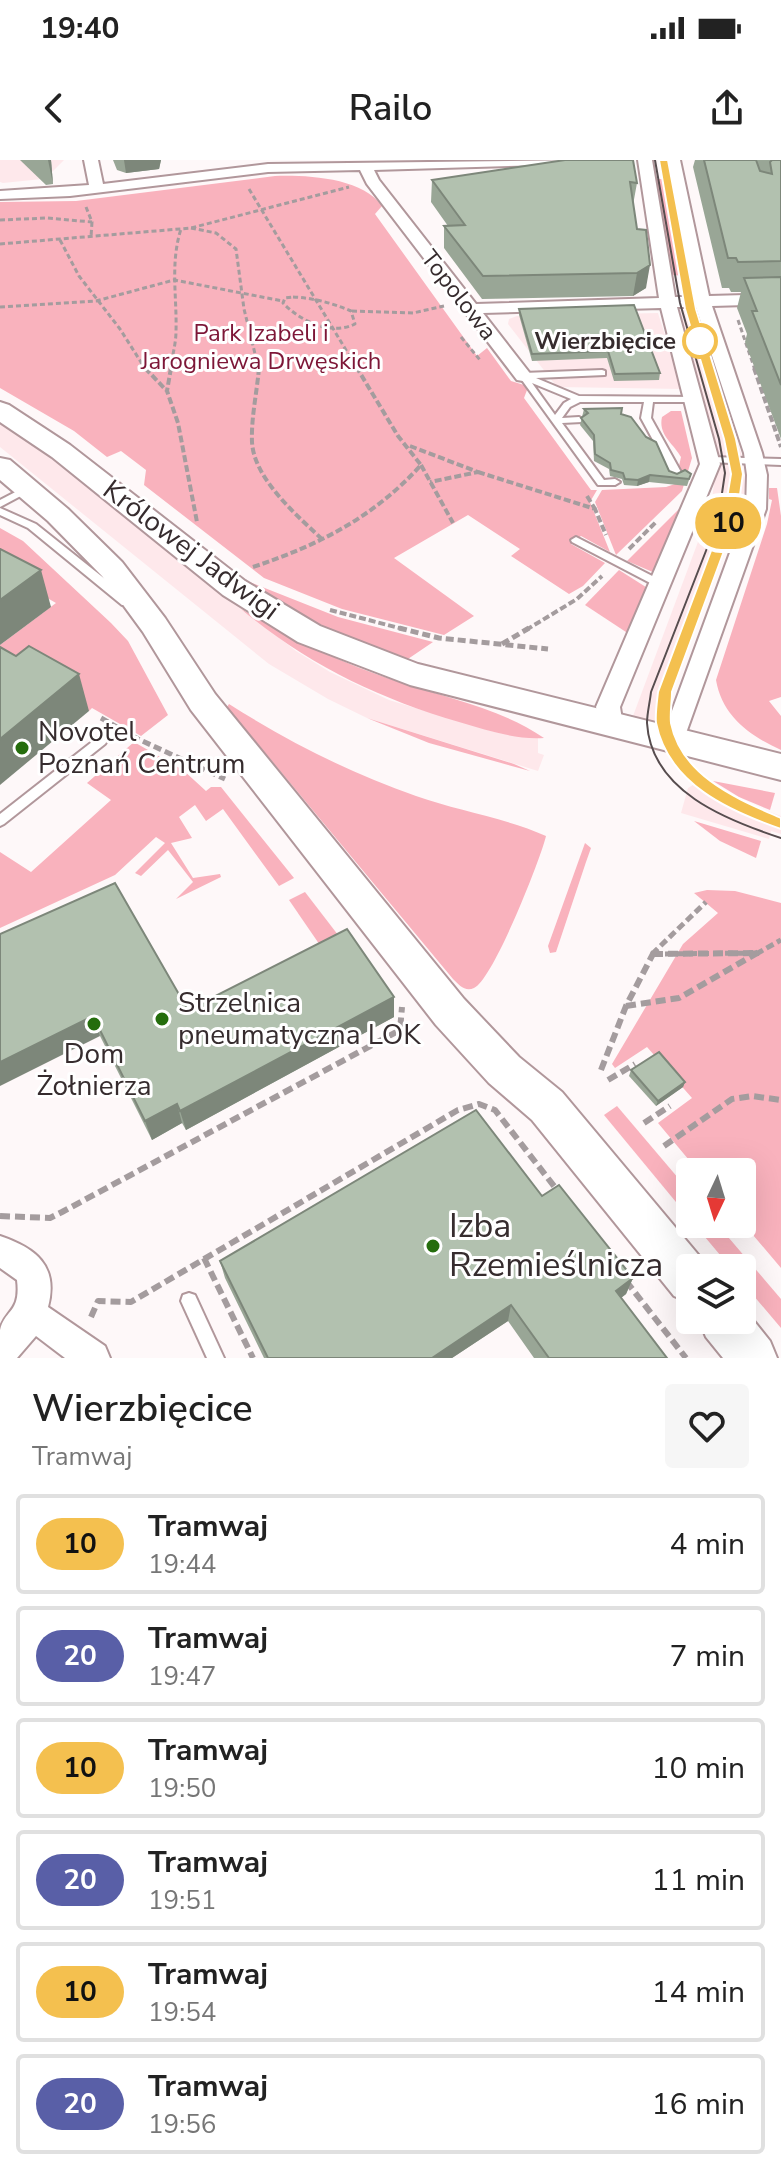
<!DOCTYPE html>
<html lang="pl">
<head>
<meta charset="utf-8">
<style>
	body { margin:0; font-family:"Nunito Sans",sans-serif; background:#f6f6f6; color:#222; height:100vh; display:flex; flex-direction:column; font-size:30px; white-space:nowrap }
	* { box-sizing:border-box; margin:0 }
	p { font-size:26px; color:#767676 }
	.icon { flex:none; width:44px; height:44px; fill:none; stroke:currentColor; stroke-width:2; stroke-linecap:round; stroke-linejoin:round }
	.map { position:relative; height:1198px; overflow:hidden }
	.sheet { display:flex; flex-direction:column; background:#fff; flex:1 }
	.sheet>* { flex:none }
	.badge { padding:0 16px; border-radius:26px; font-size:28px; line-height:52px }
	.needle { width:52px; rotate:184deg }
	.tools { position:absolute; left:676px; top:998px; display:grid; gap:16px }
	.tools a { display:grid; place-items:center; width:80px; height:80px; border-radius:8px; background:#fff; box-shadow:0 8px 32px #0002; font-size:40px }
	.map>.badge { position:absolute; translate:-50% -50%; box-shadow:0 0 0 4px #fff }
	.round { display:grid; place-items:center; flex:none; width:84px; height:84px; border-radius:8px; background:#f6f6f6 }
	.summary { display:flex; align-items:center; justify-content:space-between; height:136px; padding:0 32px }
	h1 { font-size:38px; font-weight:600; line-height:60px }
	ul { padding:0; list-style:none }
	li { display:flex; align-items:center; gap:24px; height:100px; margin:0 16px 12px; padding:0 16px; border:4px solid #e0e0e0; border-radius:8px }
	li div { flex:1 }
	li b { display:block; font-size:30px }
	li em { font-style:normal }
	li .badge { min-width:88px; font-weight:700; text-align:center }
	.status { display:flex; justify-content:space-between; align-items:center; height:56px; padding:0 40px; background:#fff; direction:ltr }
	.status svg { height:22px; fill:currentColor }
	header { display:flex; justify-content:space-between; align-items:center; height:104px; padding:0 32px; background:#fff; font-size:36px; font-weight:600 }
	.map>svg:first-child { display:block }
</style>
</head>
<body>
<div class="status"><b>19:40</b><svg viewBox="0 0 49 12"><path d="M0 12V9h3v3zM5 12V6h3v6zM10 12V3h3v9zM15 12V0h3v12zM26 1h20v11H26zM47 4h2v5h-2z"/></svg></div>
<header><svg class="icon" aria-label="back" viewBox="0 0 24 24"><path d="M15 5l-7 7 7 7"/></svg>Railo<svg class="icon" aria-label="share" viewBox="0 0 24 24"><path d="M12 15V3M7 8l5-5 5 5M5 13v7h14v-7"/></svg></header>
<div class="map">
<svg width="781" height="1198" viewBox="0 0 781 1198">
	<rect width="100%" height="100%" fill="#fef8f9"/>
	<g fill="#fee8eb">
		<polygon points="0,0 64,0 52,12 52,18 3,23 0,22"/>
		<polygon points="674,150 697,150 742,296 745,325 743,343 661,563 633,556 711,347 715,316"/>
		<polygon points="658,153 682,229 557,227 508,164 509,159 517,156"/>
		<polygon points="0,262 39,289 296,491 330,512 389,540 498,573 538,578 538,593 544,595 538,611 367,558 328,539 269,504 0,287"/>
		<polygon points="704,618 733,638 781,656 781,674 771,671 769,679 681,653 688,628"/>
	</g>
	<g fill="#f9b2bd">
		<path d="M275,16c34,-1 87,2 107,30l-7,8 102,142 10,-8 24,33 13,4 3,5 -3,8 67,92h6l-7,12 20,50 -29,-16 -10,8 34,19 -22,23 -14,8 -58,-38 9,-7 -52,-34 -74,43 80,58 -30,19 -102,-26 -78,-31 -120,-93 2,-15 -25,-19 -14,6 -33,-26 -74,-43v-186l76,-1z"/>
		<polygon points="656,19 669,19 687,116 672,115"/>
		<path d="M671,251h10l11,47 -10,33 -66,64 -21,-53 7,-12 64,-3 9,-3 6,-27c-8,-14 -23,-22 -19,-40z"/>
		<path d="M769,328h8l4,28v181l-12,4 12,15v34c-31,-14 -59,-34 -65,-70l51,-156 5,-24 -3,-1z"/>
		<polygon points="683,345 655,413 627,401"/>
		<polygon points="0,368 23,381 111,463 128,481 168,555 141,576 92,548 89,551 0,516 0,485 56,443 35,431 0,424"/>
		<polygon points="619,410 649,429 629,474 585,445"/>
		<polygon points="242,419 338,457 433,482 405,501 325,468"/>
		<path d="M241,449c50,29 100,54 155,72 50,17 104,27 148,57 -29,2 -57,-8 -85,-16 -82,-24 -152,-58 -218,-113z"/>
		<path d="M229,544c60,38 121,69 187,92 42,15 90,22 130,40 -5,22 -53,144 -72,152 -9,4 -15,-3 -21,-9l-226,-272z"/>
		<polygon points="367,558 514,604 530,611 429,583"/>
		<polygon points="134,582 183,610 206,631 211,627 221,627 294,718 279,726 223,649 206,661 195,645 179,657 192,678 171,683 193,718 220,714 221,717 176,739 193,722 168,690 141,716 135,713 165,683 156,677 115,715 0,768 0,692 31,712 111,640 87,623"/>
		<polygon points="713,621 775,633 770,650 739,637"/>
		<polygon points="694,661 761,681 756,698 720,681"/>
		<polygon points="585,683 591,688 586,702 556,792 550,793 548,786"/>
		<polygon points="707,730 735,731 781,743 781,1108 742,1062 742,1012 699,1012 658,963 692,938 647,887 615,908 612,904 683,784 718,753 694,733"/>
		<polygon points="305,732 345,784 326,794 289,740"/>
		<polygon points="617,946 690,1032 690,1059 604,955"/>
		<polygon points="694,1064 717,1064 781,1139 781,1168 742,1122 742,1108 731,1108"/>
	</g>
	<g fill="none" stroke-linecap="round" stroke-linejoin="round">
		<defs>
			<g id="lane">
				<path d="M602,210l3,1v4l-69,3 43,18 119,1 2,2 -5,3h-42l-2,16 31,56 -8,4 -5,-3 2,-2 -30,-55 3,-16h-64l-10,5 -8,11 17,-1 5,3 -2,2 -20,1 42,57 11,-1 5,3 -5,3h-17l-79,-109 4,-3zM532,223l39,16 -7,4 -9,12z"/>
				<polygon points="710,297 781,299 781,305 707,302 707,298"/>
				<polygon points="27,326 32,329 30,331 0,347 0,340"/>
				<polygon points="0,348 36,364 130,439 131,442 130,445 122,445 28,368 0,355"/>
				<polygon points="576,377 664,422 665,424 660,427 656,426 572,382 571,380"/>
				<polygon points="101,577 107,581 105,584 4,664 0,666 0,654 97,578"/>
				<polygon points="189,1133 195,1135 224,1198 207,1198 181,1141 183,1135"/>
			</g>
			<g id="street">
				<polygon points="84,0 98,0 103,24 268,4 588,0 581,4 374,10 379,20 476,144 659,138 638,0 652,0 675,137 693,137 666,0 680,0 709,136 781,134 781,144 712,146 762,293 767,315 766,349 681,587 673,590 665,587 661,581 746,349 747,315 744,293 696,147 677,147 720,304 620,547 623,566 619,572 611,575 603,572 596,547 700,304 661,148 483,153 532,216 523,221 517,220 367,24 360,10 268,12 70,36 0,39 0,31 89,25"/>
				<path d="M0,1076c35,12 59,29 48,71l57,39 5,12h-45l-29,-22 -19,22h-17c0,-8 0,-20 0,-28 5,-21 21,-17 17,-50l-17,-12z"/>
			</g>
			<g id="secondary">
				<polygon points="0,242 9,245 70,285 245,421 320,466 418,504 781,594 781,620 410,525 298,482 223,435 52,297 0,262"/>
				<polygon points="0,298 10,300 68,349 122,402 165,458 215,534 464,839 519,897 562,932 706,1104 708,1108 690,1108 690,1143 674,1136 532,960 489,923 436,865 191,550 143,472 102,416 48,361 0,320"/>
				<polygon points="742,1146 770,1181 777,1198 723,1198 706,1177 699,1160 742,1160"/>
			</g>
		</defs>
		<use href="#lane" stroke="#b1979b" stroke-width="4"/>
		<use href="#street" stroke="#b1979b" stroke-width="4"/>
		<use href="#secondary" stroke="#b1979b" stroke-width="4"/>
		<g stroke="#a49c9e" stroke-width="3" stroke-dasharray="5 3" stroke-linecap="butt">
			<polyline points="249,29 358,210"/>
			<polyline points="86,47 92,62 91,77"/>
			<polyline points="0,60 47,58 92,62"/>
			<polyline points="191,68 216,73 236,89 244,149 259,210"/>
			<polyline points="60,80 79,116 120,169 146,210"/>
			<polyline points="0,84 191,68 349,27"/>
			<path d="M293,137c21,1 39,6 58,14l4,13c-24,12 -55,-3 -72,-21l2,-5z"/>
			<polyline points="0,147 96,141 174,120 283,141"/>
			<polyline points="352,151 413,153 444,146"/>
			<polyline points="738,160 755,210"/>
			<polyline points="461,177 480,200"/>
			<path d="M170,210c2,-13 6,-26 6,-39 1,-34 -6,-68 5,-102"/>
		</g>
		<g stroke="#a49c9e" stroke-width="4" stroke-dasharray="7 3" stroke-linecap="butt">
			<polyline points="145,208 166,230"/>
			<polyline points="171,208 167,231 178,263 197,362"/>
			<path d="M259,208c-2,24 -8,50 -7,74 2,38 47,75 72,99"/>
			<polyline points="754,208 781,287"/>
			<polyline points="410,286 478,312 430,322"/>
			<polyline points="421,305 453,363"/>
			<polyline points="478,312 595,349 606,375"/>
			<polyline points="587,336 595,349"/>
			<polyline points="629,389 656,362"/>
			<path d="M253,407c66,-22 121,-50 168,-102l-23,-29 -41,-68"/>
			<polyline points="330,450 407,470"/>
			<polyline points="526,470 577,439 602,416"/>
		</g>
		<g stroke="#a49c9e" stroke-width="5" stroke-dasharray="8 4" stroke-linecap="butt">
			<polyline points="399,468 439,478 548,489"/>
			<polyline points="502,484 529,468"/>
			<polyline points="101,558 138,579 225,619"/>
			<polyline points="652,794 706,742"/>
			<polyline points="653,794 759,793"/>
			<polyline points="756,794 781,780"/>
		</g>
		<g stroke="#a49c9e" stroke-width="6" stroke-dasharray="10 5" stroke-linecap="butt">
			<polyline points="653,794 759,793"/>
			<polyline points="626,846 679,838 759,792"/>
			<polyline points="601,910 626,846 654,792"/>
			<polyline points="608,920 635,904"/>
			<polyline points="644,963 670,946"/>
			<polyline points="664,986 732,939 752,936 781,940"/>
			<polyline points="0,1056 50,1058 62,1052 400,870 402,847"/>
			<polyline points="204,1098 253,1198"/>
			<polyline points="626,1121 686,1198"/>
			<polyline points="91,1157 98,1141 131,1142 458,950 479,944 495,950 557,1030"/>
		</g>
		<use href="#lane" fill="#fff" fill-rule="evenodd"/>
		<use href="#street" fill="#fff" fill-rule="evenodd"/>
		<use href="#secondary" fill="#fff" fill-rule="evenodd"/>
		<g stroke="#574d4f" stroke-width="2">
			<path d="M655,0l25,143 39,136 6,34 -7,47 -67,172c-1,10 -4,21 -4,31 4,68 79,97 134,115"/>
			<path d="M733,291c6,85 -38,164 -68,241 -5,78 50,108 116,130"/>
		</g>
	</g>
	<g fill="#99a696">
		<polygon points="20,0 51,0 53,24 46,25"/>
		<polygon points="113,0 161,0 159,9 126,13 117,10"/>
		<polygon points="695,0 781,0 781,279 745,182 747,174 737,148 741,132 731,132 729,128 722,128 693,7"/>
		<polygon points="432,20 637,23 633,45 646,128 633,136 482,139 444,88 444,66 448,66 431,42"/>
		<polygon points="519,149 660,213 659,220 614,221 607,198 532,201 519,155"/>
		<polygon points="622,248 621,254 669,311 677,314 691,314 687,326 649,322 637,326 624,325 622,319 610,316 609,309 594,301 593,281 580,265 584,249"/>
		<polygon points="0,774 188,850 394,857 186,970 182,963 152,980 100,876"/>
		<polygon points="631,910 685,922 683,927 656,946 629,916"/>
		<polygon points="542,1036 633,1118 626,1134 621,1138 667,1198 534,1198 508,1161 452,1198 264,1198 225,1118 220,1101"/>
	</g>
	<g fill="#7d877a">
		<polygon points="48,0 51,0 53,24"/>
		<polygon points="124,0 161,0 159,9 126,13"/>
		<polygon points="650,105 646,128 633,136 637,113"/>
		<polygon points="650,315 649,322 637,326 638,320"/>
		<polygon points="41,410 51,447 0,485 0,440"/>
		<polygon points="79,514 89,551 0,625 0,579"/>
		<polygon points="394,837 394,857 186,970 180,951"/>
		<polygon points="93,856 100,876 0,926 0,902"/>
		<polygon points="685,922 683,927 656,946 658,941"/>
		<polygon points="177,944 182,963 152,980 145,961"/>
		<polygon points="633,1118 626,1134 609,1147 616,1131"/>
		<polygon points="511,1145 508,1161 452,1198 432,1198"/>
	</g>
	<g fill="#b2c1af" stroke="#7d877a" stroke-width="2">
		<polygon points="565,0 633,0 637,23 630,22 637,69 646,70 650,105 637,113 483,116 444,66 465,65 432,20"/>
		<polygon points="704,0 756,0 760,11 772,14 770,2 772,0 781,0 781,101 738,102 736,98 728,98"/>
		<polygon points="781,117 781,225 752,151 757,151 744,118"/>
		<polygon points="634,145 660,213 615,214 608,191 532,194 519,149"/>
		<polygon points="622,248 621,254 631,257 646,277 656,282 669,311 677,314 685,310 691,314 689,319 650,315 638,320 625,319 623,313 611,310 610,303 595,294 594,275 581,258 588,253 584,249"/>
		<polygon points="0,389 41,410 0,440"/>
		<polygon points="29,486 79,514 0,579 0,487 16,496"/>
		<polygon points="115,723 188,850 347,769 394,837 180,951 177,944 145,961 93,856 0,902 0,774"/>
		<polygon points="659,892 685,922 658,941 631,910"/>
		<polygon points="476,950 542,1036 559,1025 633,1118 616,1131 667,1198 549,1198 511,1145 432,1198 268,1198 220,1101"/>
	</g>
	<path fill="#f4c04f" stroke="#fff" stroke-width="2" d="M659,0h9l28,149 40,130 7,35 -6,42 -65,176c0,9 -2,21 -1,31 11,55 70,77 110,95v11c-52,-18 -113,-45 -125,-106 -1,-9 1,-22 2,-31l66,-176 7,-42 -7,-35 -39,-130z"/>
	<circle fill="#fff" stroke="#f4c04f" stroke-width="4" cx="700" cy="181" r="16"/>
	<g fill="#256d0d" stroke="#fff" stroke-width="3">
		<circle cx="22" cy="588" r="8"/>
		<circle cx="162" cy="859" r="8"/>
		<circle cx="94" cy="864" r="8"/>
		<circle cx="433" cy="1086" r="8"/>
	</g>
	<g text-anchor="middle" dominant-baseline="central" stroke-width="6" stroke-linejoin="round" paint-order="stroke">
		<g font-size="24" fill="#362c2e" stroke="#fff">
			<text transform="translate(459 135) rotate(52)">Topolowa</text>
		</g>
		<g font-size="24" fill="#7d1637" stroke="#fff">
			<text x="261" y="173">Park Izabeli i<tspan x="261" dy="28">Jarogniewa Drwęskich</tspan></text>
		</g>
		<g font-size="24" font-weight="bold" fill="#362c2e" stroke="#fff" text-anchor="end">
			<text x="676" y="181">Wierzbięcice</text>
		</g>
		<g font-size="28" fill="#362c2e" stroke="#fff">
			<text transform="translate(191 390) rotate(37)">Królowej Jadwigi</text>
		</g>
		<g font-size="28" fill="#362c2e" stroke="#fff" text-anchor="start">
			<text x="38" y="572">Novotel<tspan x="38" dy="32">Poznań Centrum</tspan></text>
			<text x="178" y="843">Strzelnica<tspan x="178" dy="32">pneumatyczna LOK</tspan></text>
			<text x="94" y="894" text-anchor="middle">Dom<tspan x="94" dy="32">Żołnierza</tspan></text>
		</g>
		<g font-size="34" fill="#362c2e" stroke="#fff" text-anchor="start">
			<text x="449" y="1066">Izba<tspan x="449" dy="39">Rzemieślnicza</tspan></text>
		</g>
	</g>
</svg>
<div class="tools">
<a><svg class="needle" viewBox="-14 -14 28 28"><path d="M0-13l5 13h-10z" fill="#e53935"/><path d="M0 13l5-13h-10z" fill="#767676"/></svg></a>
<a><svg class="icon" aria-label="layers" viewBox="0 0 24 24"><path d="M12 4l9 5-9 5-9-5zM3 14l9 5 9-5"/></svg></a>
</div>
<b class="badge" style="left:728px;top:363px;background:#f4c04f;color:#111">10</b>
</div>
<section class="sheet">
<div class="summary"><div><h1>Wierzbięcice</h1><p>Tramwaj</p></div><a class="round"><svg class="icon" aria-label="heart" viewBox="0 0 24 24"><path d="M12 20l-8-8c-3-5 5-10 8-4 3-6 11-1 8 4z"/></svg></a></div>
<ul>
<li><span class="badge" style="background:#f4c04f;color:#111">10</span><div><b>Tramwaj</b><p>19:44</p></div><em>4 min</em></li>
<li><span class="badge" style="background:#595fa7;color:#fff">20</span><div><b>Tramwaj</b><p>19:47</p></div><em>7 min</em></li>
<li><span class="badge" style="background:#f4c04f;color:#111">10</span><div><b>Tramwaj</b><p>19:50</p></div><em>10 min</em></li>
<li><span class="badge" style="background:#595fa7;color:#fff">20</span><div><b>Tramwaj</b><p>19:51</p></div><em>11 min</em></li>
<li><span class="badge" style="background:#f4c04f;color:#111">10</span><div><b>Tramwaj</b><p>19:54</p></div><em>14 min</em></li>
<li><span class="badge" style="background:#595fa7;color:#fff">20</span><div><b>Tramwaj</b><p>19:56</p></div><em>16 min</em></li>
</ul>
</section>
</body>
</html>
